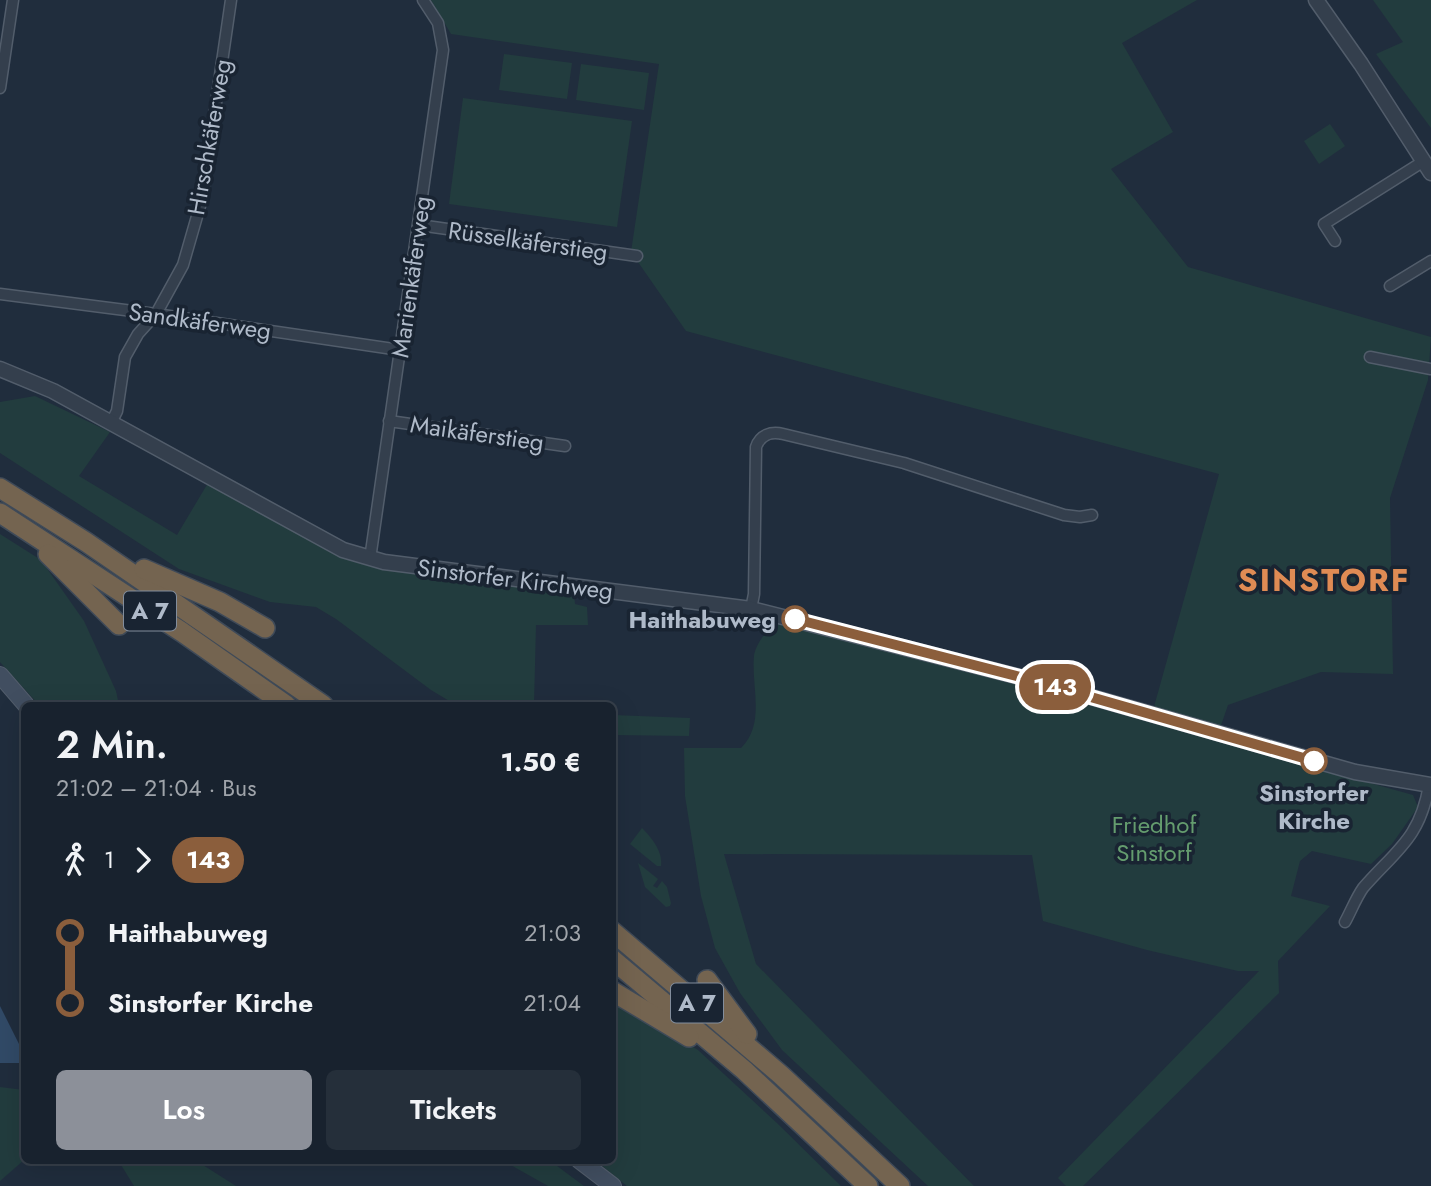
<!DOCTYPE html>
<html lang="de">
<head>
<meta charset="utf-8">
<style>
	body { margin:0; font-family:Jost,sans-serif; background:#252f3a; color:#f1f3f6; height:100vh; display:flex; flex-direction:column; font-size:26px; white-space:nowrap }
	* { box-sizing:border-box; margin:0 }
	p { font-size:23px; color:#9fa4aa }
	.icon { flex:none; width:38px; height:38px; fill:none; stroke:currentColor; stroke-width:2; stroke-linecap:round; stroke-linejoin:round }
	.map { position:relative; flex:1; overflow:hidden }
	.panel { position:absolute; left:21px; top:702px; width:595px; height:462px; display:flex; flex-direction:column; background:#18222e; border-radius:10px; box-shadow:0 7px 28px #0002,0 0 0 2px #363f4a }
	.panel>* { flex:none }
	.badge { padding:0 14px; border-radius:23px; font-size:24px; line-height:46px }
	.map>.badge { position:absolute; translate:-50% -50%; box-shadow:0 0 0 4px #fff }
	.legs { display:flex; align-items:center; gap:10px; height:77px; padding:0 35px; font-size:23px }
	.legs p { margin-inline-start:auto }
	.summary { display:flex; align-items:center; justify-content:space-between; height:119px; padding:0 35px }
	h1 { font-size:38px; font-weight:600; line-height:52px }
	.primary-button { display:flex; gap:14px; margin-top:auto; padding:14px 35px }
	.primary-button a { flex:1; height:80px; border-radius:10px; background:#8c9099; color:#fff; font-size:28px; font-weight:600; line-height:80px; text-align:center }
	.primary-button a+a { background:#252f3a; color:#f1f3f6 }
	ul { padding:0 35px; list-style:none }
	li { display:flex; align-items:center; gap:24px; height:70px; font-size:26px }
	li i { display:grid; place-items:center; width:10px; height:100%; margin:0 9px; background:currentColor }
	li i::after { content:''; width:18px; height:18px; margin:-9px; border:5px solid; border-radius:50%; background:#18222e }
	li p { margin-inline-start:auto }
	li:first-child i { background:linear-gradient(#0000 50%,currentColor 0) }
	li:last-child i { background:linear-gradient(currentColor 50%,#0000 0) }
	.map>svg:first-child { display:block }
</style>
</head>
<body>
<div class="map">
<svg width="1431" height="1186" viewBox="0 0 1431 1186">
	<rect width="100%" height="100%" fill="#202d3d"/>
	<g fill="#223c3e">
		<path d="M431,0h766l-75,43 51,89 -62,37 77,98 243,70 -3,43 -38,118 3,176 -72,-2 -93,33 -12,35 197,55 5,12 -26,37 -21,20 -59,-13 -12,10 -9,35 39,10 -52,55 1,32 -196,193h-17l-8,-8 201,-207h-21l-91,-21 -104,-29 -11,-66 -308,-1 32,110 218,222h-46l-146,-136 -42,-57 -25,-45 -14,-52 -16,-100 -1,-48h57c25,-24 10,-62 13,-92 1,-11 13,-25 19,-34l230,58 147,41 69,-247 -533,-143 -55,-79 28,-188 -208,-30z"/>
		<polygon points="1373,0 1431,0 1431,128 1376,54 1403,42"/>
		<polygon points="504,54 572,63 567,99 499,90"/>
		<polygon points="581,64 649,73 644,110 576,100"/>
		<polygon points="463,98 632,121 617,227 449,204"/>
		<polygon points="1330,124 1345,146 1319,164 1304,141"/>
		<polygon points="35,396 110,432 79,476 177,535 208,483 346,559 380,569 574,594 575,604 587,607 588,625 536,625 534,705 456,705 431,690 336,619 316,607 270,602 179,569 0,453 0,402"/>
		<polygon points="0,534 41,560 84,621 116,691 119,705 39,705 0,662"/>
		<polygon points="613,715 690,718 689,736 613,735"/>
		<path d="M642,828c10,10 21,24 19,38h-4l-27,-22z"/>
		<polygon points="638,863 658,879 653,886 657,888 662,881 667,887 671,903 670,906 666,907 645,887"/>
		<polygon points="613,998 698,1050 778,1124 841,1186 627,1186 595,1160 612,1160"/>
		<polygon points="0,1087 24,1090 24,1160 0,1181"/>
		<polygon points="118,1160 195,1160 236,1186 134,1186"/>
		<polygon points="502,1160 549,1160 584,1186 548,1186"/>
	</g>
	<polygon fill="#314a67" points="0,1006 24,1054 22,1063 0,1063"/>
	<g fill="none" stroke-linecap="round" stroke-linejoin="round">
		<defs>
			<g id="minor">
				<polyline points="0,88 13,0"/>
				<polyline points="419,225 637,256"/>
				<polyline points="1335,241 1324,224 1424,161"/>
				<polyline points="1390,286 1431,261"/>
				<polyline points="0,294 156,314 400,350"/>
				<polyline points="1370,357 1431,369"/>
				<polyline points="389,421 565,446"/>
				<polyline points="111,423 117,411 125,357 138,334 156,314 183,265 202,199 231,0"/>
				<polyline points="370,559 443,50 438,23 423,0"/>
				<path d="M751,609l3,-15 2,-147c4,-12 15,-16 27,-13l121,29 160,52 16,2 12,-2"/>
				<path d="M1345,922c6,-11 11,-24 18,-34 32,-37 57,-49 66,-103"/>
			</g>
			<g id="tertiary">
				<polyline points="1316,0 1361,64 1431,173"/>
				<polyline points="0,369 53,391 343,550 384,562 751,609 1028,679 1355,772 1431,785"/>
			</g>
			<g id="secondary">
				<polyline points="0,675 26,705"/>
				<polyline points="579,1160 613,1186"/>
			</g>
			<g id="motorway">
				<polyline points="0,488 86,542 323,705"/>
				<polyline points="0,513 182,632 286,705"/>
				<polyline points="48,554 119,625"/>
				<polyline points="144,569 220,602 265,628"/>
				<polyline points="612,931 781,1075 900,1186"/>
				<polyline points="612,959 744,1070 868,1186"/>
				<polyline points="707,980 747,1034"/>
				<polyline points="612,991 689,1037"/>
			</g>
		</defs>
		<use href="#minor" stroke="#525d6b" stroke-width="13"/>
		<use href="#tertiary" stroke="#525d6b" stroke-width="17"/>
		<use href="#secondary" stroke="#525d6b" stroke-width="18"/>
		<use href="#motorway" stroke="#3f4a58" stroke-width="22"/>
		<use href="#minor" stroke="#343f4d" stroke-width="10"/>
		<use href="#tertiary" stroke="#343f4d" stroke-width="14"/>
		<use href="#secondary" stroke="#414e60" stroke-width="16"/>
		<use href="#motorway" stroke="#746450" stroke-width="19"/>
	</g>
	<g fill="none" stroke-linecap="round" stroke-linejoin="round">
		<defs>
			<polyline id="line-1" points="795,619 1028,679 1314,761"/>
		</defs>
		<use href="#line-1" stroke="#fff" stroke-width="16"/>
		<use href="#line-1" stroke="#8b5e3c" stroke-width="10"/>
	</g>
	<g fill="#fff" stroke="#8b5e3c" stroke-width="3.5">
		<circle cx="795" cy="619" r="12"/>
		<circle cx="1314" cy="761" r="12"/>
	</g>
	<g text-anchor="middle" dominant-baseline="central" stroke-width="7" stroke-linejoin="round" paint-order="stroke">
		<g fill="#192432" stroke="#828d9c" stroke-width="2">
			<rect x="124" y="591.5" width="52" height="39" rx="5"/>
			<rect x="671" y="983.5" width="52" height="39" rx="5"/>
		</g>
		<g font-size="23" font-weight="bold" fill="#afbac9">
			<text x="150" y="611">A 7</text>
			<text x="697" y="1003">A 7</text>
		</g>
		<g font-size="24" fill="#afbac9" stroke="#192432">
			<text transform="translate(209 137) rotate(-80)">Hirschkäferweg</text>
			<text transform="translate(528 241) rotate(8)">Rüsselkäferstieg</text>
			<text transform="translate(411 277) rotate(-82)">Marienkäferweg</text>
			<text transform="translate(200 321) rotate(8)">Sandkäferweg</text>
			<text transform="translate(477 433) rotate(8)">Maikäferstieg</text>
			<text transform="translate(515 579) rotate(7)">Sinstorfer Kirchweg</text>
		</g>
		<g font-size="24" font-weight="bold" fill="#afbac9" stroke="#192432" text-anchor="end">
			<text x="776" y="619">Haithabuweg</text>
			<text x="1314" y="792" text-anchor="middle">Sinstorfer<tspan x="1314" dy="28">Kirche</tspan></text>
		</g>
		<g font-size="24" fill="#649c6e" stroke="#192432">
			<text x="1154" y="824">Friedhof<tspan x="1154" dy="28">Sinstorf</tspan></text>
		</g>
		<g font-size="32" font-weight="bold" letter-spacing="2" fill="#df8b54" stroke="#192432">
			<text x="1324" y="580">SINSTORF</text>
		</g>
	</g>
</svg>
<b class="badge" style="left:1055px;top:687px;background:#8b5e3c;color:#fff">143</b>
<section class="panel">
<div class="summary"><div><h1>2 Min.</h1><p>21:02 – 21:04 · Bus</p></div><b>1.50 €</b></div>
<div class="legs"><svg class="icon" aria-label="walk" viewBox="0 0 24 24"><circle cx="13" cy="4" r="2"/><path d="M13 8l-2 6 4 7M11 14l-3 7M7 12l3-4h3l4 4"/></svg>1<svg class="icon" aria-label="forward" viewBox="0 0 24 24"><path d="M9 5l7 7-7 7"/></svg><b class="badge" style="background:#8b5e3c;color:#fff">143</b></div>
<ul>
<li><i style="color:#8b5e3c"></i><b>Haithabuweg</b><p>21:03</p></li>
<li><i style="color:#8b5e3c"></i><b>Sinstorfer Kirche</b><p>21:04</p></li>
</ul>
<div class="primary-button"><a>Los</a><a>Tickets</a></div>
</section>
</div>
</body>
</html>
